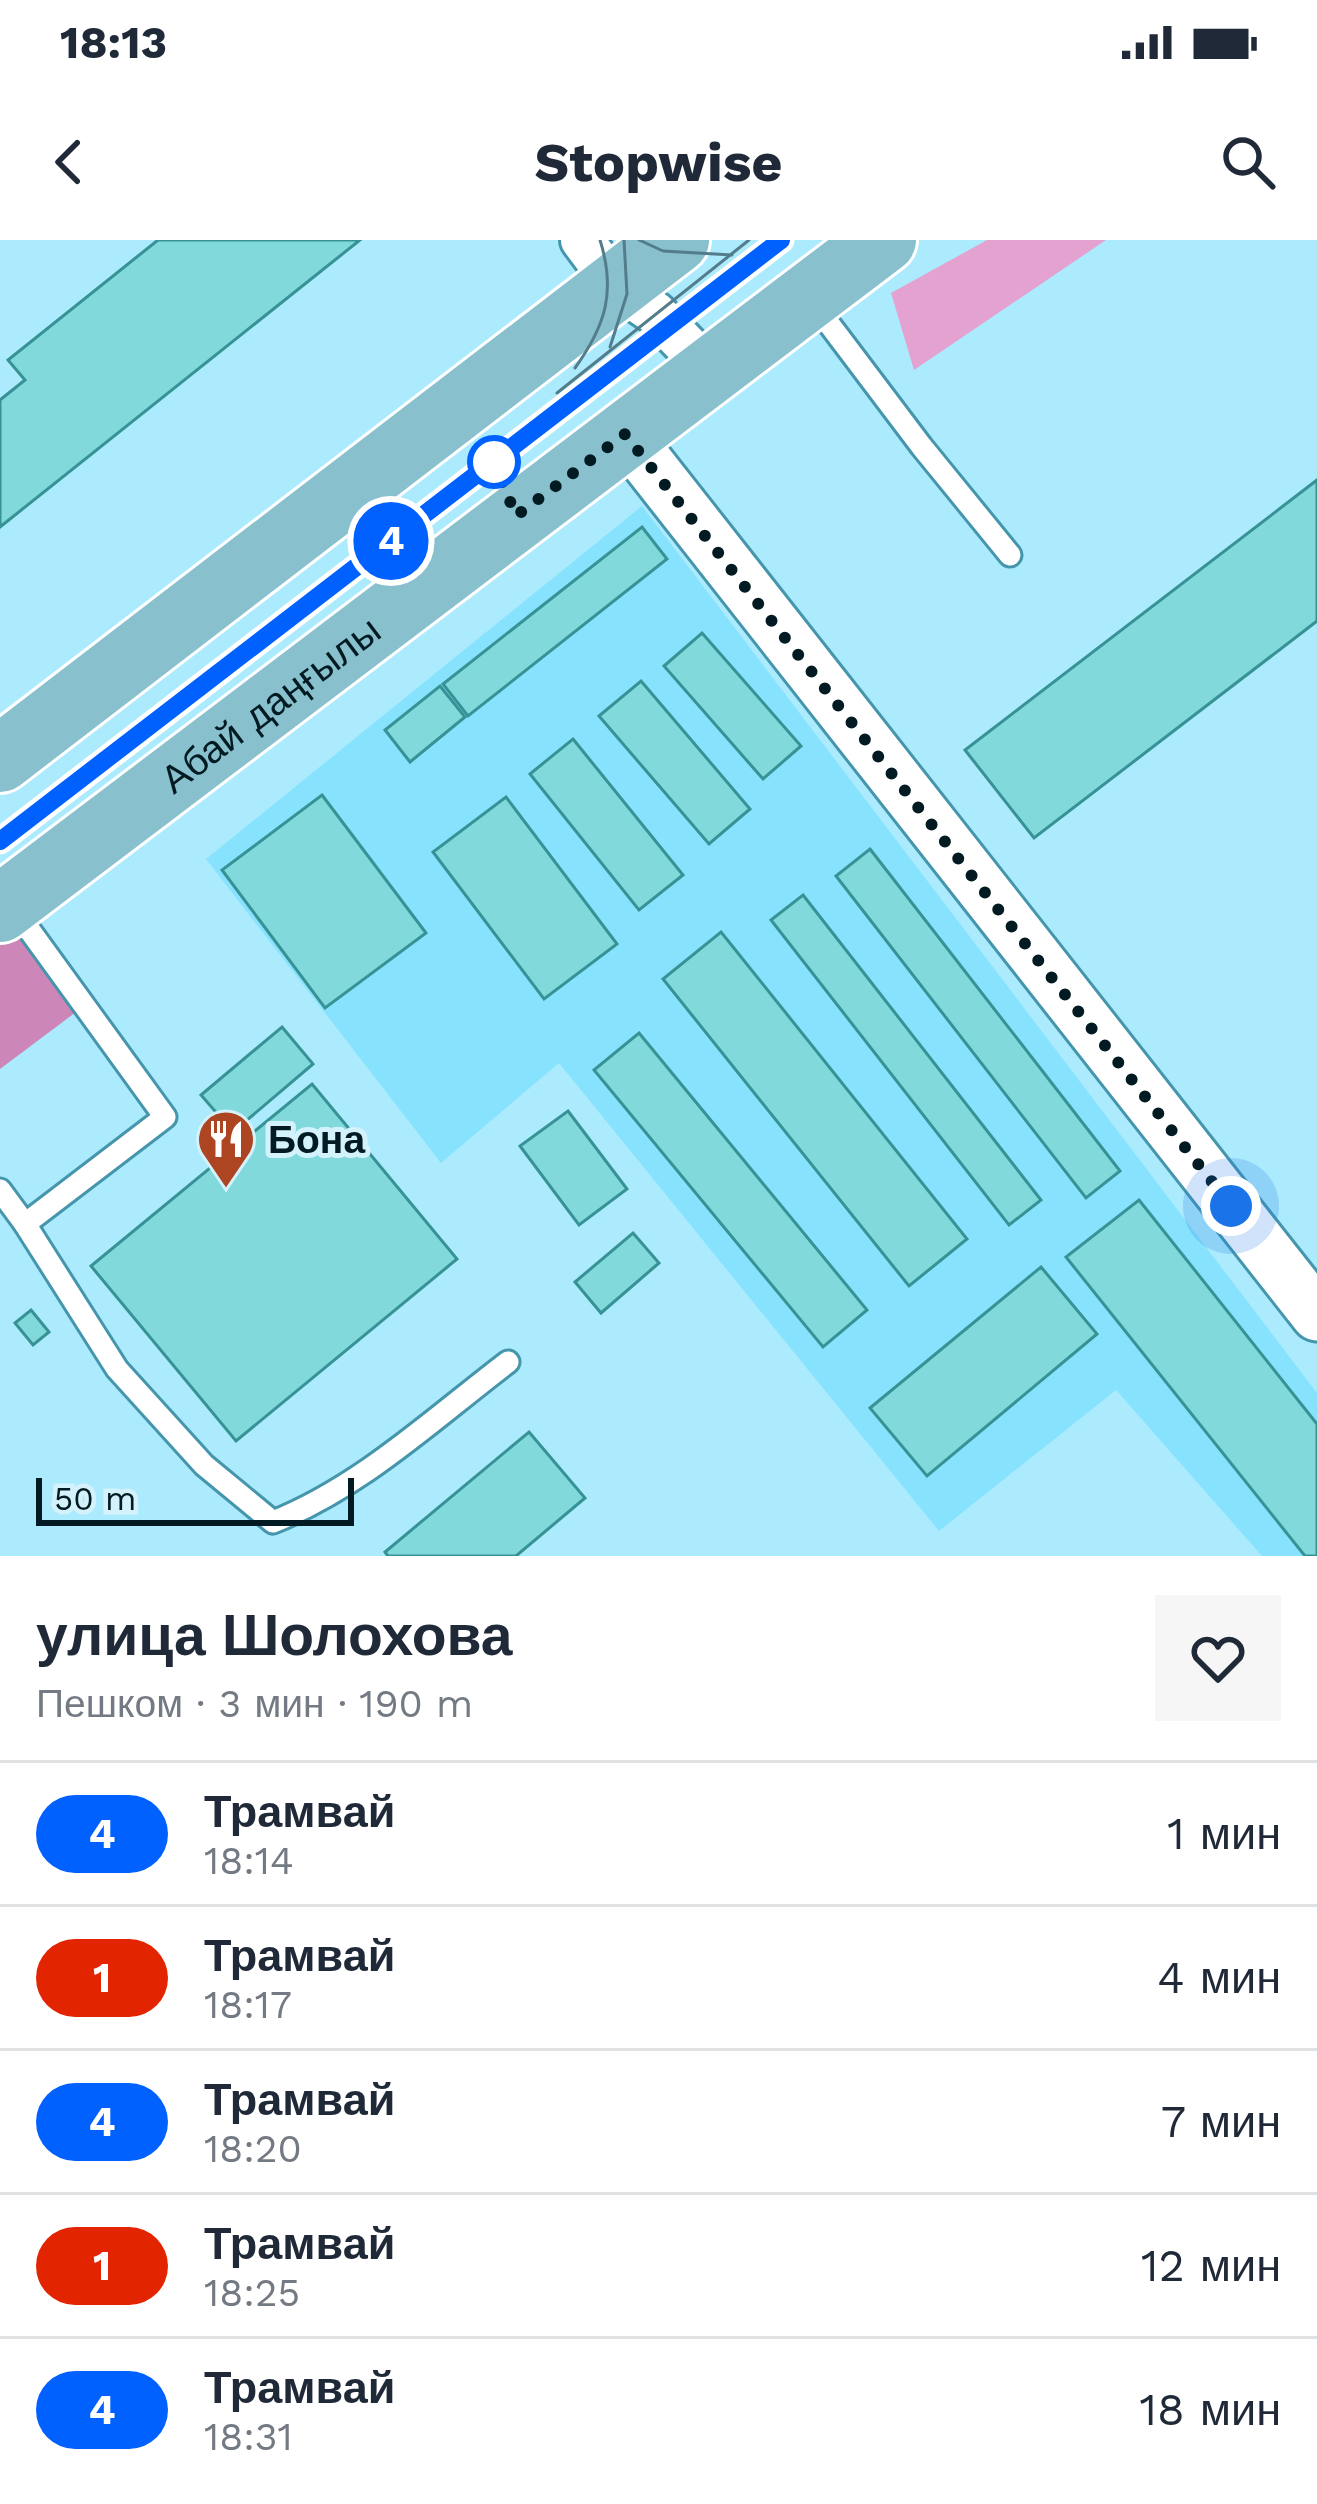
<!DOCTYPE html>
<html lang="ru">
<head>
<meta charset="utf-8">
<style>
	body { margin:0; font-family:"Work Sans",sans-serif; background:#f6f6f7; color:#1f2937; height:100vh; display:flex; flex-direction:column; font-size:45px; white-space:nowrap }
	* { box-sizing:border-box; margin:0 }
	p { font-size:39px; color:#747a83 }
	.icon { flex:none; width:66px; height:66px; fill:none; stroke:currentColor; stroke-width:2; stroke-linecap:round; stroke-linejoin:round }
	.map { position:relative; height:1316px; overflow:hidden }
	.details { display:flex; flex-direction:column; background:#fff; flex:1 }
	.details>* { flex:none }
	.badge { padding:0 24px; border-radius:39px; font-size:42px; line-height:78px }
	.scale { position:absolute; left:36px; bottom:30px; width:318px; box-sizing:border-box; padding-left:12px; border:6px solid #021b22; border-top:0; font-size:33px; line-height:42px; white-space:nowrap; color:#021b22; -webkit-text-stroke:9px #d4f2fb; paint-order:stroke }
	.you { position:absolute; width:60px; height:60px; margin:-30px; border:9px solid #fff; border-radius:50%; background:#1a73e8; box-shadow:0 0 0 18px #1a73e833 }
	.map>.badge { position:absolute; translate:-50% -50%; box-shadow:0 0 0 6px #fff }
	.round { display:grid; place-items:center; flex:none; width:126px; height:126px; border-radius:0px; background:#f6f6f7 }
	.overview { display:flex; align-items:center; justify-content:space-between; height:204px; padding:0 36px }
	h1 { font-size:57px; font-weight:700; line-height:90px }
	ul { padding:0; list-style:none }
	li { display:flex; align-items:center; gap:36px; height:144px; padding:0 36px; border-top:3px solid #e0e1e3 }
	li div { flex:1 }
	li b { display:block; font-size:45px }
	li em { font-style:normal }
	li .badge { min-width:132px; font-weight:700; text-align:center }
	.status { display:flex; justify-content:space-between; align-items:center; height:84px; padding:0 60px; background:#fff; direction:ltr }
	.status svg { height:33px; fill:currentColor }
	header { display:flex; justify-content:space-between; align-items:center; height:156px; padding:0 36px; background:#fff; font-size:54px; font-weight:700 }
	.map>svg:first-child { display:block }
</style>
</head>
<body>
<div class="status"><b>18:13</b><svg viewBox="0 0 49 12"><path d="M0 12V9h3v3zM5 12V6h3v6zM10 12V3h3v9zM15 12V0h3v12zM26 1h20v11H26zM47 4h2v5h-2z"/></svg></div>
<header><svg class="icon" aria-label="back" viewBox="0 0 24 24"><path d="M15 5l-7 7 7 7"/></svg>Stopwise<svg class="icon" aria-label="search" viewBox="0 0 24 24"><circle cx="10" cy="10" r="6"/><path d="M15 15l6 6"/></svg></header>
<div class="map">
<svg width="1317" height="1316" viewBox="0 0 1317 1316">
	<rect width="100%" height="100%" fill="#aceafd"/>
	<polygon fill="#87e3fd" points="642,266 1317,1153 1317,1316 1262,1316 1116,1150 939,1291 559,823 441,923 206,619"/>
	<polygon fill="#e4a2d0" points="987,0 1106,0 914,130 891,53"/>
	<polygon fill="#cc86b8" points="21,678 84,766 0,829 0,693"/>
	<g fill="#81d9dc" stroke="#379295" stroke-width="3">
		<polygon points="158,0 360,0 0,287 0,160 25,140 8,120"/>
		<polygon points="1317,240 1317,381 1034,598 965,510"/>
		<polygon points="642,287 667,319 468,476 443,444"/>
		<polygon points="702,393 801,506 763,539 664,426"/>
		<polygon points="641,441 750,569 709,604 599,476"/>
		<polygon points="440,446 465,477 410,522 385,490"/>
		<polygon points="573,499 683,635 639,670 530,534"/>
		<polygon points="322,555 426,693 325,768 222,630"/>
		<polygon points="506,557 617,704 544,759 433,612"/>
		<polygon points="870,609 1120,931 1086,958 836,636"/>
		<polygon points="803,655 1041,960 1009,985 771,680"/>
		<polygon points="721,692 967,999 909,1046 663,739"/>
		<polygon points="282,787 313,824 233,892 201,855"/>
		<polygon points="639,793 867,1070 823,1107 594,830"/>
		<polygon points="312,844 457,1019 236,1201 91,1026"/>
		<polygon points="568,871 627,949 579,985 520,906"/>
		<polygon points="1139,960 1317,1184 1317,1316 1305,1316 1066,1017"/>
		<polygon points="633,993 659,1023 601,1073 575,1042"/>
		<polygon points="1041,1027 1097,1094 927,1236 870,1168"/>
		<polygon points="31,1070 49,1092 33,1105 15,1083"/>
		<polygon points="529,1192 585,1258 516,1316 388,1316 385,1312"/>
	</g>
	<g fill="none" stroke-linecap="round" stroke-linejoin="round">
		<defs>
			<g id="service">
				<polyline points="811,60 922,207 1010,315"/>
				<polyline points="0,950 25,984 165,877 12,666"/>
				<path d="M25,984l92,145 87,96 69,57c88,-35 160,-103 235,-160"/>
			</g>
			<polyline id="minor" points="582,0 617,47 655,73 709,129"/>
			<polyline id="tertiary" points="625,194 1317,1075"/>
			<g id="primary">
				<polyline points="0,519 676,0"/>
				<path id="s1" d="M0,669l883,-669"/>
			</g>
		</defs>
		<use href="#service" stroke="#4596ac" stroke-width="27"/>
		<use href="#minor" stroke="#4596ac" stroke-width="48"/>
		<use href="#tertiary" stroke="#4596ac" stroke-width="57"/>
		<use href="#primary" stroke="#fff" stroke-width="72"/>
		<use href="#service" stroke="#fff" stroke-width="21"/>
		<use href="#minor" stroke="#fff" stroke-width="42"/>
		<use href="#tertiary" stroke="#fff" stroke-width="51"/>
		<use href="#primary" stroke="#89c0ce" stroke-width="66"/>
		<g stroke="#537d8a" stroke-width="3">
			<polyline points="639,0 663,11 732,15"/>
			<polyline points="610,107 627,54 624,0"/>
			<path d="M575,128c31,-43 41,-77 25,-128"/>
			<polyline points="557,153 749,0"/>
			<polyline points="0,601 781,0"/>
		</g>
	</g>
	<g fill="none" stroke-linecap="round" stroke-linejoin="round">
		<defs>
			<polyline id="line" points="0,601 781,0"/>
		</defs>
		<use href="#line" stroke="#fff" stroke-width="27"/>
		<use href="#line" stroke="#0061ff" stroke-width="18"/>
		<polyline stroke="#021b22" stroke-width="12" stroke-dasharray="0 21.6" points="494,222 516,276 625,194 1231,966"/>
	</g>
	<defs>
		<symbol id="restaurant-pin" viewBox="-11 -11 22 30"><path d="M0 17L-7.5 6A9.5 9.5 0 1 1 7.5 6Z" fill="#ad4523" stroke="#d4f2fb"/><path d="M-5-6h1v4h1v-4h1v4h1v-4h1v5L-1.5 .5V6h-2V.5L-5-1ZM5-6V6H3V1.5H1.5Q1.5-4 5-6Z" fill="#fff"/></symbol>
	</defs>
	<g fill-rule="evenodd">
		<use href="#restaurant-pin" x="193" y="866" width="66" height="90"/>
	</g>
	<circle fill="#fff" stroke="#0061ff" stroke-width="6" cx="494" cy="222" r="24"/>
	<g text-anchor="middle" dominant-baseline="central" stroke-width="10" stroke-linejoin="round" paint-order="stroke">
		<g font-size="39" fill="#021b22" stroke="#d4f2fb">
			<text stroke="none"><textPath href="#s1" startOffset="339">Абай даңғылы</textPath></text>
		</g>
		<g font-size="39" font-weight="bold" fill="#021b22" stroke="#d4f2fb" text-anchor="start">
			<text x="268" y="899">Бона</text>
		</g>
	</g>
</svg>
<div class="scale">50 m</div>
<div class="you" style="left:1231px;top:966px"></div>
<b class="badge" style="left:391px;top:301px;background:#0061ff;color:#fff">4</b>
</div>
<section class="details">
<div class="overview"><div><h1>улица Шолохова</h1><p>Пешком · 3 мин · 190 m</p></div><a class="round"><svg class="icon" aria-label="heart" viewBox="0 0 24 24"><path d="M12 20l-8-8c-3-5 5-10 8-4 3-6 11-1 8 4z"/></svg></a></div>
<ul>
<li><span class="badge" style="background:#0061ff;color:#fff">4</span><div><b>Трамвай</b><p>18:14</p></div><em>1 мин</em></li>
<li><span class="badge" style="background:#e32400;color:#fff">1</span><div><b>Трамвай</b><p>18:17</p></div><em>4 мин</em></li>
<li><span class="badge" style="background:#0061ff;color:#fff">4</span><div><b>Трамвай</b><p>18:20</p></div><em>7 мин</em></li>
<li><span class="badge" style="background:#e32400;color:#fff">1</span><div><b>Трамвай</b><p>18:25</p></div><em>12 мин</em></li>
<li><span class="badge" style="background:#0061ff;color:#fff">4</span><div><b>Трамвай</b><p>18:31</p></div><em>18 мин</em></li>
</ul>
</section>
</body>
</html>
